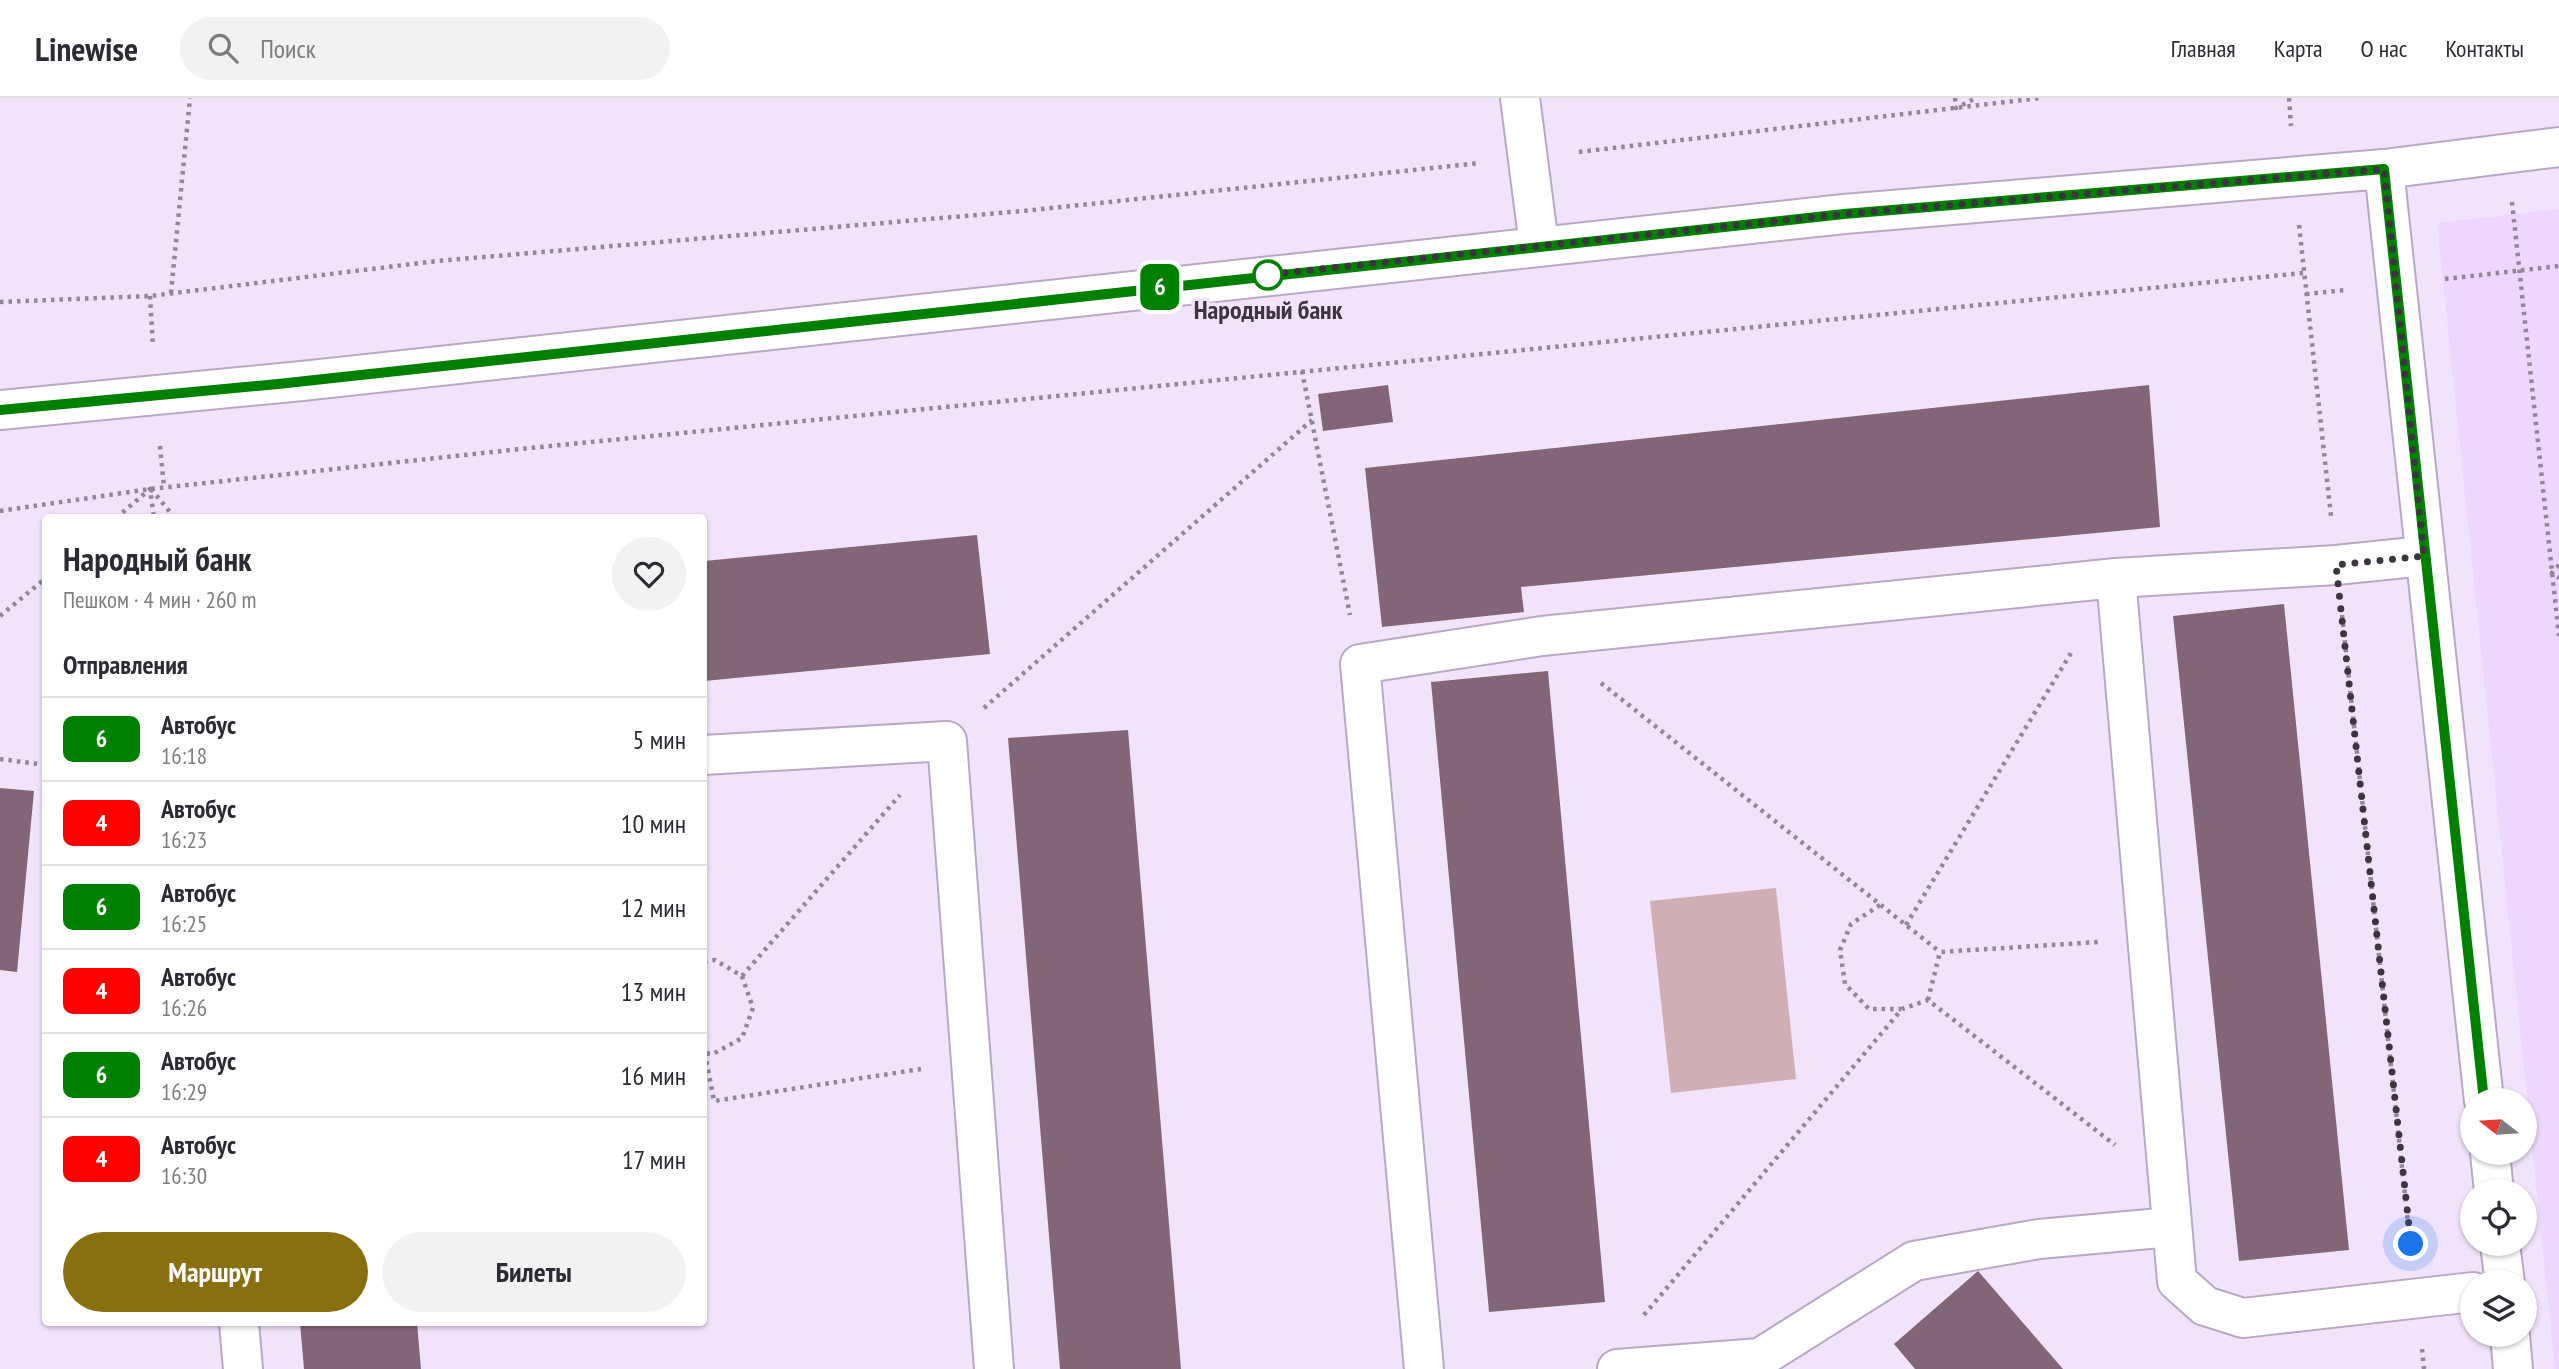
<!DOCTYPE html>
<html lang="ru">
<head>
<meta charset="utf-8">
<style>
	body { margin:0; font-family:"PT Sans Narrow",sans-serif; background:#f2f2f3; color:#2b2b33; height:100vh; display:flex; flex-direction:column; font-size:26px; white-space:nowrap }
	* { box-sizing:border-box; margin:0 }
	p { font-size:23px; color:#7c7c81 }
	.icon { flex:none; width:38px; height:38px; fill:none; stroke:currentColor; stroke-width:2; stroke-linecap:round; stroke-linejoin:round }
	.map { position:relative; flex:1; overflow:hidden }
	.panel { position:absolute; left:42px; top:416px; width:665px; height:812px; display:flex; flex-direction:column; background:#fff; border-radius:7px; box-shadow:0 2px 5px #0004 }
	.panel>* { flex:none }
	.badge { padding:0 14px; border-radius:10px; font-size:24px; line-height:46px }
	.needle { width:46px; rotate:287deg }
	.fabs { position:absolute; left:2460px; top:990px; display:grid; gap:14px }
	.fabs a { display:grid; place-items:center; width:77px; height:77px; border-radius:50%; background:#fff; box-shadow:0 2px 5px #0004; font-size:35px }
	.you { position:absolute; width:35px; height:35px; margin:-18px; border:5px solid #fff; border-radius:50%; background:#1a73e8; box-shadow:0 0 0 10px #1a73e833 }
	.map>.badge { position:absolute; translate:-50% -50%; box-shadow:0 0 0 4px #fff }
	h2 { padding:0 21px; font-size:26px; line-height:63px }
	.round { display:grid; place-items:center; flex:none; width:74px; height:74px; border-radius:37px; background:#f2f2f3 }
	.headline { display:flex; align-items:center; justify-content:space-between; height:119px; padding:0 21px }
	h1 { font-size:33px; font-weight:600; line-height:52px }
	.button { display:flex; gap:14px; margin-top:auto; padding:14px 21px }
	.button a { flex:1; height:80px; border-radius:42px; background:#886f10; color:#fff; font-size:28px; font-weight:600; line-height:80px; text-align:center }
	.button a+a { background:#f2f2f3; color:#2b2b33 }
	ul { padding:0; list-style:none }
	li { display:flex; align-items:center; gap:21px; height:84px; padding:0 21px; border-top:2px solid #e1e1e2 }
	li div { flex:1 }
	li b { display:block; font-size:26px }
	li em { font-style:normal }
	li .badge { min-width:77px; font-weight:700; text-align:center }
	header { display:flex; align-items:center; gap:42px; box-sizing:border-box; height:98px; padding:0 35px; background:#fff; border-bottom:2px solid #e1e1e2 }
	header strong { font-size:33px }
	nav { display:flex; gap:38px; margin-inline-start:auto; font-size:24px }
	.search { width:490px; height:63px; background:#f2f2f3; display:flex; align-items:center; gap:18px; box-sizing:border-box; padding:0 24px; border-radius:38px; color:#7c7c81; font-size:26px }
	.map>svg:first-child { display:block }
</style>
</head>
<body>
<header>
<strong>Linewise</strong>
<div class="search"><svg class="icon" aria-label="search" viewBox="0 0 24 24"><circle cx="10" cy="10" r="6"/><path d="M15 15l6 6"/></svg>Поиск</div>
<nav><a>Главная</a><a>Карта</a><a>О нас</a><a>Контакты</a></nav>
</header>
<div class="map">
<svg width="2559" height="1271" viewBox="0 0 2559 1271">
	<rect width="100%" height="100%" fill="#f1e3fb"/>
	<polygon fill="#edd7fc" points="2559,111 2559,1271 2555,1271 2437,125"/>
	<polygon fill="#cfafb4" points="1776,790 1796,981 1671,995 1650,803"/>
	<g fill="#826678">
		<polygon points="1388,287 1393,324 1323,333 1318,296"/>
		<polygon points="2149,287 2160,429 1521,489 1524,514 1382,529 1365,370"/>
		<polygon points="977,437 990,556 704,583 704,463"/>
		<polygon points="2284,506 2349,1152 2239,1163 2173,518"/>
		<polygon points="1548,573 1605,1204 1489,1214 1431,584"/>
		<polygon points="1128,632 1181,1271 1060,1271 1008,640"/>
		<polygon points="0,690 34,693 17,874 0,872"/>
		<polygon points="1978,1173 2063,1271 1915,1271 1894,1246"/>
		<polygon points="300,1225 417,1225 421,1271 304,1271"/>
	</g>
	<g fill="none" stroke-linecap="round" stroke-linejoin="round">
		<defs>
			<g id="street">
				<polyline points="1520,0 1539,147"/>
				<polyline points="2384,71 2484,1003"/>
				<polyline points="2116,480 2177,1183 2205,1208 2243,1220 2473,1194"/>
				<polyline points="704,657 947,643 994,1271"/>
				<polyline points="2490,1055 2494,1094"/>
				<polyline points="2500,1146 2505,1185"/>
				<polyline points="239,1225 243,1271"/>
				<polyline points="2510,1237 2513,1271"/>
				<polyline points="1424,1271 1360,566 1542,538 2116,480 2336,467 2424,458"/>
				<polyline points="1617,1271 1760,1260 1914,1163 2039,1141 2171,1129"/>
			</g>
			<polyline id="secondary" points="0,312 302,283 1844,116 2384,71 2559,49"/>
		</defs>
		<use href="#street" stroke="#b9a8c5" stroke-width="42"/>
		<use href="#secondary" stroke="#b9a8c5" stroke-width="42"/>
		<g stroke="#918798" stroke-width="4.5" stroke-dasharray="3.5 5" stroke-linecap="butt">
			<polyline points="1955,0 1956,10 1976,0"/>
			<polyline points="2289,0 2291,28"/>
			<polyline points="1579,54 2040,0"/>
			<polyline points="2512,104 2559,538"/>
			<polyline points="2299,127 2331,418"/>
			<polyline points="2445,181 2559,168"/>
			<polyline points="171,195 190,0"/>
			<polyline points="2306,196 2346,192"/>
			<polyline points="150,198 153,249"/>
			<polyline points="0,204 150,198 437,163 1023,113 1480,65"/>
			<polyline points="1302,273 1350,517"/>
			<polyline points="160,348 164,389"/>
			<polyline points="151,391 175,420"/>
			<polyline points="0,413 150,391 520,351 2303,175"/>
			<polyline points="116,420 150,391 154,420"/>
			<polyline points="2559,467 2552,475 2559,480"/>
			<polyline points="2342,517 2411,1152"/>
			<polyline points="0,518 46,480"/>
			<polyline points="1601,585 1940,854"/>
			<polyline points="984,610 1312,322"/>
			<polyline points="0,661 46,667"/>
			<polyline points="1880,807 1851,826 1840,852 1845,886 1869,911 1901,911"/>
			<polyline points="1906,827 2071,555"/>
			<polyline points="704,864 715,862 742,878 753,910 742,940 713,956 704,955"/>
			<polyline points="742,878 900,697"/>
			<polyline points="1928,902 1940,854 2099,844"/>
			<polyline points="705,955 714,1003 921,971"/>
			<polyline points="1644,1217 1902,911 1928,902 2115,1047"/>
			<polyline points="2422,1251 2424,1271"/>
		</g>
		<use href="#street" stroke="#fff" stroke-width="38"/>
		<use href="#secondary" stroke="#fff" stroke-width="38"/>
	</g>
	<g fill="none" stroke-linecap="round" stroke-linejoin="round">
		<defs>
			<polyline id="line" points="0,312 278,286 1844,116 2384,71 2484,1003"/>
		</defs>
		<use href="#line" stroke="#fff" stroke-width="16"/>
		<use href="#line" stroke="#008000" stroke-width="10"/>
		<polyline stroke="#3c3540" stroke-width="7" stroke-dasharray="0 12.6" points="1268,177 1264,177 1844,116 2384,71 2424,458 2336,467 2411,1146"/>
	</g>
	<circle fill="#fff" stroke="#008000" stroke-width="3.5" cx="1268" cy="177" r="14"/>
	<g text-anchor="middle" dominant-baseline="central" stroke-width="7" stroke-linejoin="round" paint-order="stroke">
		<g font-size="26" font-weight="bold" fill="#3c3540" stroke="#f1e3fb">
			<text x="1268" y="211">Народный банк</text>
		</g>
	</g>
</svg>
<div class="fabs">
<a><svg class="needle" viewBox="-14 -14 28 28"><path d="M0-13l5 13h-10z" fill="#e53935"/><path d="M0 13l5-13h-10z" fill="#7c7c81"/></svg></a>
<a><svg class="icon" aria-label="locate" viewBox="0 0 24 24"><circle cx="12" cy="12" r="6"/><path d="M12 2v4M12 18v4M2 12h4M18 12h4"/></svg></a>
<a><svg class="icon" aria-label="layers" viewBox="0 0 24 24"><path d="M12 4l9 5-9 5-9-5zM3 14l9 5 9-5"/></svg></a>
</div>
<div class="you" style="left:2411px;top:1146px"></div>
<b class="badge" style="left:1160px;top:189px;background:#008000;color:#fff">6</b>
<section class="panel">
<div class="headline"><div><h1>Народный банк</h1><p>Пешком · 4 мин · 260 m</p></div><a class="round"><svg class="icon" aria-label="heart" viewBox="0 0 24 24"><path d="M12 20l-8-8c-3-5 5-10 8-4 3-6 11-1 8 4z"/></svg></a></div>
<h2>Отправления</h2>
<ul>
<li><span class="badge" style="background:#008000;color:#fff">6</span><div><b>Автобус</b><p>16:18</p></div><em>5 мин</em></li>
<li><span class="badge" style="background:#f00;color:#fff">4</span><div><b>Автобус</b><p>16:23</p></div><em>10 мин</em></li>
<li><span class="badge" style="background:#008000;color:#fff">6</span><div><b>Автобус</b><p>16:25</p></div><em>12 мин</em></li>
<li><span class="badge" style="background:#f00;color:#fff">4</span><div><b>Автобус</b><p>16:26</p></div><em>13 мин</em></li>
<li><span class="badge" style="background:#008000;color:#fff">6</span><div><b>Автобус</b><p>16:29</p></div><em>16 мин</em></li>
<li><span class="badge" style="background:#f00;color:#fff">4</span><div><b>Автобус</b><p>16:30</p></div><em>17 мин</em></li>
</ul>
<div class="button"><a>Маршрут</a><a>Билеты</a></div>
</section>
</div>
</body>
</html>
